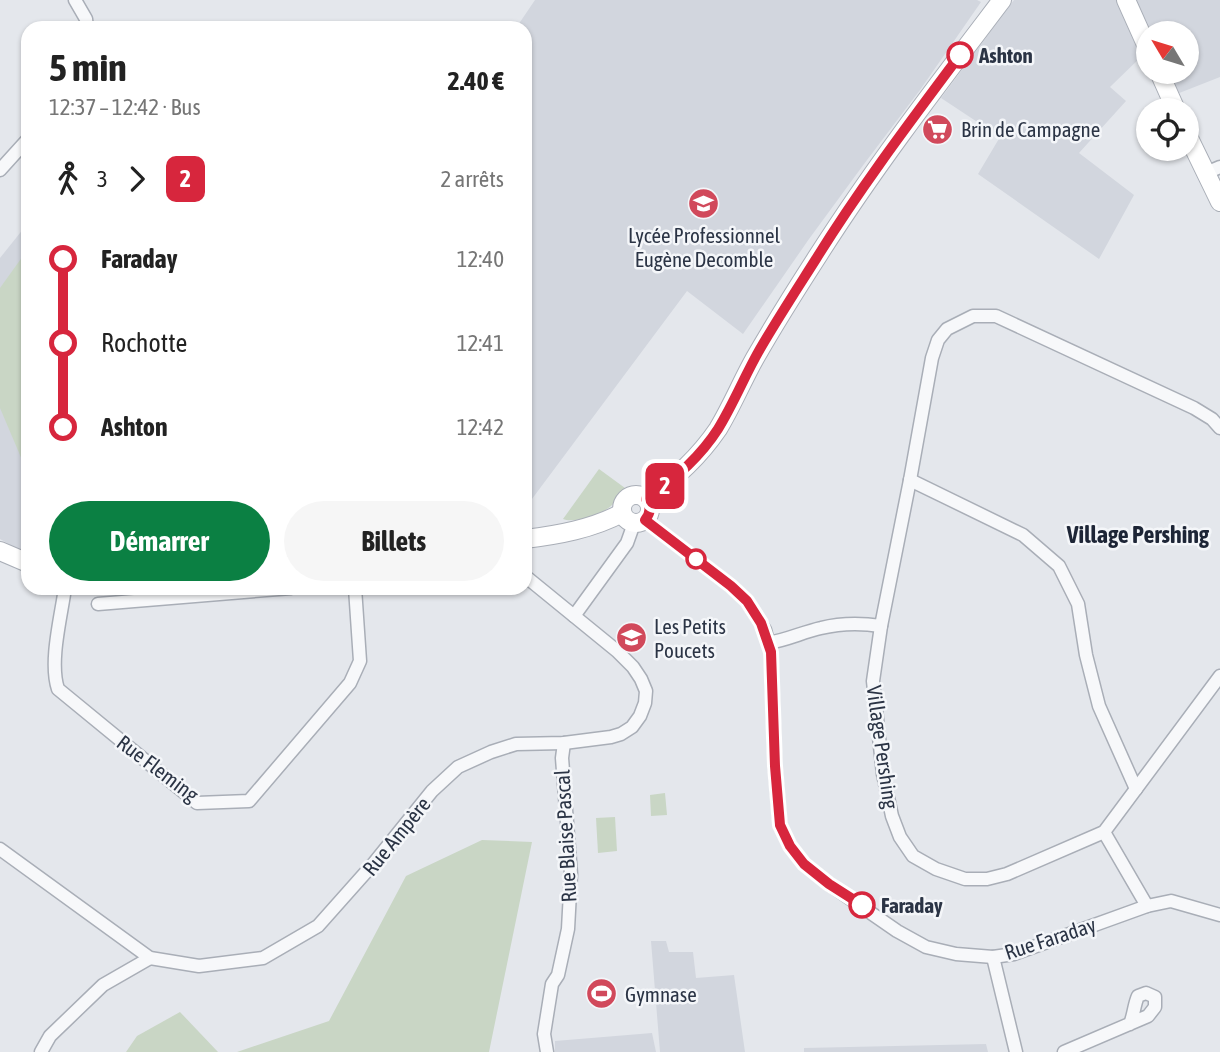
<!DOCTYPE html>
<html lang="fr">
<head>
<meta charset="utf-8">
<style>
	body { margin:0; font-family:"Asap Condensed",sans-serif; background:#f6f6f6; color:#222; height:100vh; display:flex; flex-direction:column; font-size:26px; white-space:nowrap }
	* { box-sizing:border-box; margin:0 }
	p { font-size:23px; color:#767676 }
	.icon { flex:none; width:38px; height:38px; fill:none; stroke:currentColor; stroke-width:2; stroke-linecap:round; stroke-linejoin:round }
	.map { position:relative; flex:1; overflow:hidden }
	.details { position:absolute; left:21px; top:21px; width:511px; height:574px; display:flex; flex-direction:column; background:#fff; border-radius:21px; box-shadow:0 2px 5px #0004 }
	.details>* { flex:none }
	.badge { padding:0 14px; border-radius:10px; font-size:24px; line-height:46px }
	.needle { width:46px; rotate:308deg }
	.buttons { position:absolute; left:1136px; top:21px; display:grid; gap:14px }
	.buttons a { display:grid; place-items:center; width:63px; height:63px; border-radius:50%; background:#fff; box-shadow:0 2px 5px #0004; font-size:35px }
	.map>.badge { position:absolute; translate:-50% -50%; box-shadow:0 0 0 4px #fff }
	.legs { display:flex; align-items:center; gap:10px; height:77px; padding:0 28px; font-size:23px }
	.legs p { margin-inline-start:auto }
	.head { display:flex; align-items:center; justify-content:space-between; height:119px; padding:0 28px }
	h1 { font-size:38px; font-weight:700; line-height:52px }
	.action { display:flex; gap:14px; margin-top:auto; padding:14px 28px }
	.action a { flex:1; height:80px; border-radius:42px; background:#0b8043; color:#fff; font-size:28px; font-weight:700; line-height:80px; text-align:center }
	.action a+a { background:#f6f6f6; color:#222 }
	ul { padding:0 28px; list-style:none }
	li { display:flex; align-items:center; gap:24px; height:84px; font-size:26px }
	li i { display:grid; place-items:center; width:10px; height:100%; margin:0 9px; background:currentColor }
	li i::after { content:''; width:18px; height:18px; margin:-9px; border:5px solid; border-radius:50%; background:#fff }
	li p { margin-inline-start:auto }
	li:first-child i { background:linear-gradient(#0000 50%,currentColor 0) }
	li:last-child i { background:linear-gradient(currentColor 50%,#0000 0) }
	.map>svg:first-child { display:block }
</style>
</head>
<body>
<div class="map">
<svg width="1220" height="1052" viewBox="0 0 1220 1052">
	<rect width="100%" height="100%" fill="#e4e7ec"/>
	<g fill="#d2d6de">
		<polygon points="535,0 977,0 981,2 920,90 864,164 809,239 743,334 687,291 526,507 525,28 516,28"/>
		<polygon points="1014,0 1220,0 1220,77 1164,99 1151,72 1186,72 1186,33 1148,33 1148,65 1143,55 1110,87 1126,101 1079,153 1134,195 1099,259 978,174 1000,137 941,98"/>
		<polygon points="28,223 28,553 18,549 0,539 0,258"/>
		<polygon points="651,941 666,941 669,952 693,952 696,978 734,975 745,1052 660,1052"/>
		<polygon points="652,1033 656,1052 555,1052 555,1041"/>
		<polygon points="986,1044 988,1052 804,1052 804,1048"/>
	</g>
	<g fill="#c9d6c5">
		<polygon points="28,249 28,474 0,408 0,288"/>
		<path d="M599,469l26,19c-5,6 -8,13 -14,18 -9,8 -37,18 -48,13z"/>
		<polygon points="665,793 667,815 651,816 650,795"/>
		<polygon points="615,817 617,851 598,853 596,818"/>
		<polygon points="482,840 532,842 489,1052 237,1052 329,1021 406,876"/>
		<polygon points="180,1012 218,1052 126,1052 137,1036"/>
	</g>
	<g fill="none" stroke-linecap="round" stroke-linejoin="round">
		<defs>
			<g id="street">
				<polyline points="75,0 86,19 87,28"/>
				<polyline points="0,170 28,139"/>
				<polyline points="1206,173 1220,167"/>
				<polyline points="1220,428 1212,419 1194,408 996,316 973,316 947,329 938,340 932,358 910,480 881,626 873,681 883,774 892,816 900,837 913,856 936,869 965,879 987,879 1007,874 1104,832 1220,676"/>
				<polyline points="910,480 1023,535 1059,566 1078,604 1086,655 1099,706 1136,789"/>
				<polyline points="645,520 731,586 747,601 765,630 771,652 775,766 780,825 790,846 804,864 829,884 897,931 926,947 956,954 993,957 1014,954 1147,906 1171,901 1220,915"/>
				<path d="M65,588c-4,29 -16,74 -7,101l139,114 52,-2 101,-118 10,-22 -5,-73"/>
				<polyline points="98,604 291,588"/>
				<polyline points="574,616 627,543 632,529 632,523"/>
				<path d="M768,643c19,-3 35,-11 53,-15 20,-5 40,-5 60,-2"/>
				<polyline points="1104,832 1147,906"/>
				<polyline points="0,849 150,958 199,966 263,958 318,926 374,863 432,791 458,767 491,752 516,744 564,743 611,737 621,734 632,727 640,716 645,703 646,691 641,679 633,667 617,651 525,576"/>
				<polyline points="993,957 1016,1052"/>
				<polyline points="41,1052 50,1036 103,985 150,958"/>
				<polyline points="547,1052 544,1034 552,984 558,975 568,929 571,874 562,758 564,743"/>
				<path d="M1064,1052l84,-36 7,-9v-10l-9,-4 -8,3c-4,9 -4,18 -8,28"/>
			</g>
			<g id="secondary">
				<polyline points="1126,0 1148,49"/>
				<polyline points="1159,72 1176,110"/>
				<polyline points="1186,132 1220,202"/>
				<circle cx="636" cy="509" r="14"/>
				<path d="M646,499c28,-19 53,-42 72,-70 14,-23 24,-48 37,-71 20,-35 42,-70 64,-104 56,-88 120,-171 183,-254"/>
				<path d="M525,539c33,-4 67,-10 97,-26"/>
				<polyline points="0,551 28,563"/>
			</g>
		</defs>
		<use href="#street" stroke="#a9aeb7" stroke-width="15"/>
		<use href="#secondary" stroke="#a9aeb7" stroke-width="20"/>
		<use href="#street" stroke="#f7f8fa" stroke-width="12"/>
		<use href="#secondary" stroke="#fff" stroke-width="18"/>
	</g>
	<g fill="none" stroke-linecap="round" stroke-linejoin="round">
		<defs>
			<path id="line-1" d="M862,905l-33,-21 -25,-20 -14,-18 -10,-21 -5,-59 -4,-114 -10,-29 -14,-22 -16,-15 -86,-66c6,-7 6,-14 1,-21 28,-19 54,-42 72,-70 16,-26 27,-54 42,-80 18,-31 37,-60 56,-90 44,-71 94,-137 144,-204"/>
		</defs>
		<use href="#line-1" stroke="#fff" stroke-width="16"/>
		<use href="#line-1" stroke="#d7263d" stroke-width="10"/>
	</g>
	<defs>
		<symbol id="supermarket-disc" viewBox="-11 -11 22 22"><circle r="9.5" fill="#d1495b" stroke="#f4f6f9"/><path d="M-6-5.5h2.5l.6 2H6L4.5 2H-2.5L-4.4-4H-6ZM-1.5 3.2a1.3 1.3 0 1 0 .1 0ZM3 3.2a1.3 1.3 0 1 0 .1 0Z" fill="#fff"/></symbol>
		<symbol id="school-disc" viewBox="-11 -11 22 22"><circle r="9.5" fill="#d1495b" stroke="#f4f6f9"/><path d="M0-5L7-2L0 1L-7-2ZM-4 1L0 2.5L4 1V4Q0 6-4 4Z" fill="#fff"/></symbol>
		<symbol id="stadium-disc" viewBox="-11 -11 22 22"><circle r="9.5" fill="#d1495b" stroke="#f4f6f9"/><path d="M0-5a6.5 5 0 1 0 0 10a6.5 5 0 1 0 0-10ZM-3.5-1.8h7v3.6h-7Z" fill="#fff"/></symbol>
	</defs>
	<g fill-rule="evenodd">
		<use href="#supermarket-disc" x="920" y="112" width="35" height="35"/>
		<use href="#school-disc" x="686" y="186" width="35" height="35"/>
		<use href="#school-disc" x="614" y="620" width="35" height="35"/>
		<use href="#stadium-disc" x="584" y="976" width="35" height="35"/>
	</g>
	<g fill="#fff" stroke="#d7263d" stroke-width="3.5">
		<circle cx="960" cy="55" r="12"/>
		<circle cx="696" cy="559" r="9"/>
		<circle cx="862" cy="905" r="12"/>
	</g>
	<g text-anchor="middle" dominant-baseline="central" stroke-width="5" stroke-linejoin="round" paint-order="stroke">
		<g font-size="21" font-weight="bold" fill="#2b3445" stroke="#f4f6f9" text-anchor="start">
			<text x="979" y="55">Ashton</text>
			<text x="881" y="905">Faraday</text>
		</g>
		<g font-size="21" fill="#2b3445" stroke="#f4f6f9" text-anchor="start">
			<text x="961" y="129">Brin de Campagne</text>
			<text x="704" y="235" text-anchor="middle">Lycée Professionnel<tspan x="704" dy="24">Eugène Decomble</tspan></text>
			<text x="654" y="626">Les Petits<tspan x="654" dy="24">Poucets</tspan></text>
			<text x="625" y="994">Gymnase</text>
		</g>
		<g font-size="21" fill="#2b3445" stroke="#f4f6f9">
			<text transform="translate(883 747) rotate(82)">Village Pershing</text>
			<text transform="translate(158 768) rotate(37)">Rue Fleming</text>
			<text transform="translate(396 836) rotate(-51)">Rue Ampère</text>
			<text transform="translate(565 836) rotate(-93)">Rue Blaise Pascal</text>
			<text transform="translate(1050 938) rotate(-18)">Rue Faraday</text>
		</g>
		<g font-size="24" font-weight="bold" fill="#1d2536" stroke="#f4f6f9">
			<text x="1138" y="534">Village Pershing</text>
		</g>
	</g>
</svg>
<div class="buttons">
<a><svg class="needle" viewBox="-14 -14 28 28"><path d="M0-13l5 13h-10z" fill="#e53935"/><path d="M0 13l5-13h-10z" fill="#767676"/></svg></a>
<a><svg class="icon" aria-label="locate" viewBox="0 0 24 24"><circle cx="12" cy="12" r="6"/><path d="M12 2v4M12 18v4M2 12h4M18 12h4"/></svg></a>
</div>
<b class="badge" style="left:665px;top:486px;background:#d7263d;color:#fff">2</b>
<section class="details">
<div class="head"><div><h1>5 min</h1><p>12:37 – 12:42 · Bus</p></div><b>2.40 €</b></div>
<div class="legs"><svg class="icon" aria-label="walk" viewBox="0 0 24 24"><circle cx="13" cy="4" r="2"/><path d="M13 8l-2 6 4 7M11 14l-3 7M7 12l3-4h3l4 4"/></svg>3<svg class="icon" aria-label="forward" viewBox="0 0 24 24"><path d="M9 5l7 7-7 7"/></svg><b class="badge" style="background:#d7263d;color:#fff">2</b><p>2 arrêts</p></div>
<ul>
<li><i style="color:#d7263d"></i><b>Faraday</b><p>12:40</p></li>
<li><i style="color:#d7263d"></i><span>Rochotte</span><p>12:41</p></li>
<li><i style="color:#d7263d"></i><b>Ashton</b><p>12:42</p></li>
</ul>
<div class="action"><a>Démarrer</a><a>Billets</a></div>
</section>
</div>
</body>
</html>
